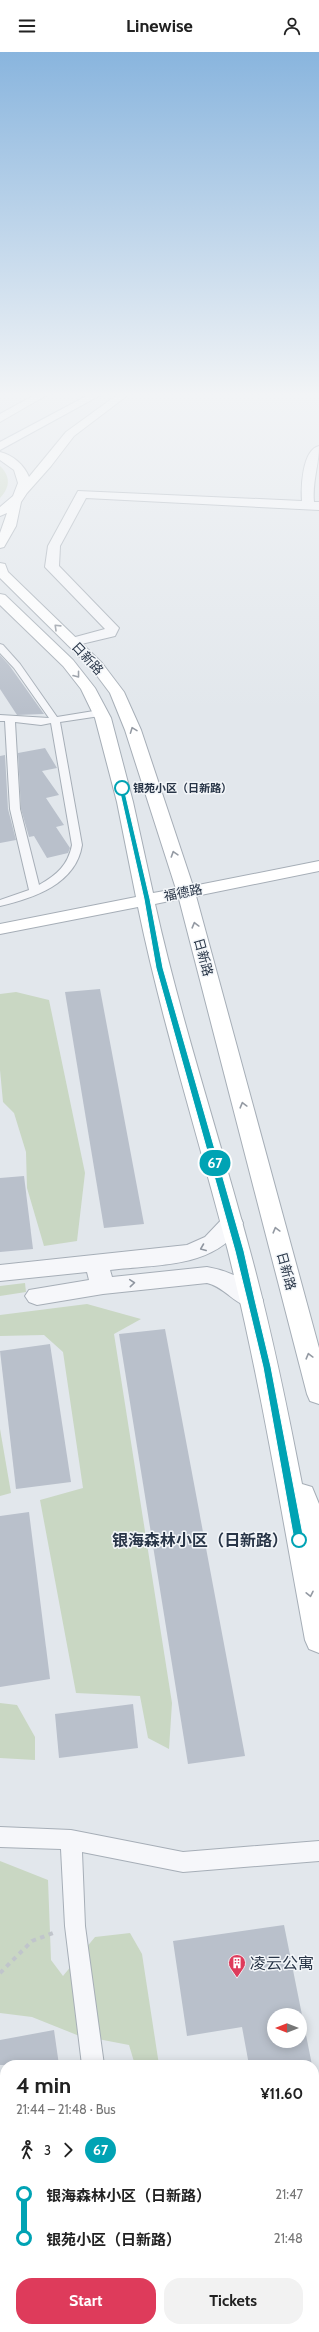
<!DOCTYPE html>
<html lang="en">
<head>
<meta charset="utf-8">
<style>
	body { margin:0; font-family:Cabin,"Noto Sans SC",sans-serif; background:#f2f2f2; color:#222; height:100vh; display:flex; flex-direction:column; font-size:15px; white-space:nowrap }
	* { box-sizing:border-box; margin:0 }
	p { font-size:13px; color:#767676 }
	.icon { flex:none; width:22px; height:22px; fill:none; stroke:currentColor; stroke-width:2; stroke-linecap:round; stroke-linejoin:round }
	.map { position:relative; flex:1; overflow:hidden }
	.panel { position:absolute; left:0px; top:2008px; width:319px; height:272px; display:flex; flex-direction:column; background:#fff; border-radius:16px 16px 0 0; box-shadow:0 2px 10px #0003 }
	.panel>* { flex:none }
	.badge { padding:0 8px; border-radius:13px; font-size:14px; line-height:26px }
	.needle { width:26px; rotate:270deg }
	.tools { position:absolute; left:267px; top:1956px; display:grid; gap:8px }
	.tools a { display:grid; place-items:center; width:40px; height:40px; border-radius:50%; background:#fff; box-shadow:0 2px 10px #0003; font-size:20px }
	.map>.badge { position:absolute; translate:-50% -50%; box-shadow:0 0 0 2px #fff }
	.legs { display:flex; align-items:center; gap:6px; height:44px; padding:0 16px; font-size:13px }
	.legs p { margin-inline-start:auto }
	.summary { display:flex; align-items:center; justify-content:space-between; height:68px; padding:0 16px }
	h1 { font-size:22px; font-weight:800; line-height:30px }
	.action { display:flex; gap:8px; margin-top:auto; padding:8px 16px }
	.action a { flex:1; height:46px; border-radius:16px; background:#de3b5b; color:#fff; font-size:16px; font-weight:800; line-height:46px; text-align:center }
	.action a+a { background:#f2f2f2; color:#222 }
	ul { padding:0 16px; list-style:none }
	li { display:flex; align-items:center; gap:14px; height:44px; font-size:15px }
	li i { display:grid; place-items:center; width:6px; height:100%; margin:0 5px; background:currentColor }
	li i::after { content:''; width:10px; height:10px; margin:-5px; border:3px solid; border-radius:50%; background:#fff }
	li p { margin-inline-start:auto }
	li:first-child i { background:linear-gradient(#0000 50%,currentColor 0) }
	li:last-child i { background:linear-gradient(currentColor 50%,#0000 0) }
	header { display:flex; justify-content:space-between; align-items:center; height:52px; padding:0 16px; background:#fff; font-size:18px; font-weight:800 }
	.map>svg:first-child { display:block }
</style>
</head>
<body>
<header><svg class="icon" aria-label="menu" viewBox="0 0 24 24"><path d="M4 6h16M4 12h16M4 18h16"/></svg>Linewise<svg class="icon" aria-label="person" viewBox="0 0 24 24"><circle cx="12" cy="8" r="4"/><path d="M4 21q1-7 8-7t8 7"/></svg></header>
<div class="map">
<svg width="319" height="2280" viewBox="0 0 319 2280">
	<rect width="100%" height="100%" fill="#e2e7ec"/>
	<g fill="#c9d7c3">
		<path d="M0,414c11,11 10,21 0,32z"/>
		<polygon points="16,940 49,948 85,1121 77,1189 44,1194 27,1136 26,1100 14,1061 3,1050 0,1018 0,942"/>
		<polygon points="25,1231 26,1240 0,1244 0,1234"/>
		<polygon points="87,1252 141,1267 114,1282 172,1651 169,1697 148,1686 140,1644 76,1641 40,1448 83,1436 63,1300 44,1283 0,1284 0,1263"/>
		<polygon points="0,1377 11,1441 0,1444"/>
		<polygon points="0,1651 17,1653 35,1685 35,1708 0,1706"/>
		<polygon points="0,1809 48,1828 51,1908 63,1924 95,1885 130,1881 142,1902 159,2013 135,2013 129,1993 77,1983 32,1965 0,1961"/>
	</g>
	<g fill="#b9c0cb" fill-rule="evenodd">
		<polygon points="0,603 9,613 44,662 17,663 0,637"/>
		<polygon points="45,696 57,716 42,719 59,743 46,746 64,773 56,775 70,796 68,801 47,806 34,784 29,785 21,757 18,701"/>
		<polygon points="5,703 8,757 16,788 0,791 0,704"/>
		<polygon points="100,937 144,1172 104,1176 65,940"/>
		<polygon points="24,1124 33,1197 0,1200 0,1126"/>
		<polygon points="165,1277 245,1704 188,1712 119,1282"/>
		<polygon points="50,1292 71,1430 16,1437 0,1299"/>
		<polygon points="29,1460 50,1627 0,1635 0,1464"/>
		<polygon points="133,1652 138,1696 59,1706 55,1662"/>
		<path d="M284,1873l28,140h-63l-7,-38 -55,9 -14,-95zM274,1963h26v26h-26z"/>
		<polygon points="54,1978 59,2013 0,2013 0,1988"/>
	</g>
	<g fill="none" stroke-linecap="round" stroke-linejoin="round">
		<defs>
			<g id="lane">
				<path d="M0,592l3,1 17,19 37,53 43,-7 5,3 -5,3 -40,6 22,123c-6,39 -48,53 -82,61v-6l29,-10 -19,-81 -5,-88h-5v-6l49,3 -35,-50 -14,-15zM15,670l26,3 10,-2 21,122c-4,20 -15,30 -33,40l-19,-76z"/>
				<polygon points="0,1775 71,1778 183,1800 319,1789 319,1809 183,1820 82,1800 85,1874 104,2013 82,2013 65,1874 61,1797 0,1795"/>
				<rect x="116" y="2275" width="24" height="5"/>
			</g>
			<g id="street">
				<path d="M319,394c0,19 -7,36 -5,56h5v8l-233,-12 -26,48 -1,20 60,62 -4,8 -42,10 -5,-1 -2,-3 2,-3 37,-10 -60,-62 3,-21 30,-55 224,10c-1,-13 0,-51 17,-55z"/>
				<path d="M232,1163l8,2 3,6c-27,46 -86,41 -133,47l2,7 95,-10c22,4 44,13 56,33l-4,6c-20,6 -31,-18 -52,-23l-104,11 -66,11 -8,-3 -4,-6 4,-6 60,-10 -2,-8 -87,9v-16l187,-20 18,-8 19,-20z"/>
			</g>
			<g id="secondary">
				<polygon points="40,340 52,340 0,370 0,362"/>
				<path d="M121,340h11l-58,44 -23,30 -24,27 -6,9 -5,24 -12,21 -4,1v-15l7,-20 -7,3v-9l13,-11 5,-13 -4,-13 -14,-10v-8c13,3 24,13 29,25l37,-45z"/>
				<path d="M0,511l5,1 3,8 94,91 22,29 17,38 52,156 126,-25v10l-123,25 123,452v56l-9,-3 -3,-7 -128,-495 -24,5c26,117 64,231 95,347 21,77 37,155 52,233l10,3 7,17v149l-10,-4 -4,-9c-24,-130 -45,-261 -77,-389 -30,-115 -66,-228 -90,-344l-138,27v-10l136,-27 -19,-95 -22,-84 -14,-29 -18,-23 -63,-61v-11l5,1 68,65 22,28 16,30 22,84 20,91 23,-4 -51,-159 -15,-37 -18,-24 -92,-91z"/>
			</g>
			<polygon id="primary" points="94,340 106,340 0,398 0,390"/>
		</defs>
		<use href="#lane" stroke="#a6aeb7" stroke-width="2"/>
		<use href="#street" stroke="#a6aeb7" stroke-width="2"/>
		<use href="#secondary" stroke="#a6aeb7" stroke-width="2"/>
		<use href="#primary" stroke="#a0abb9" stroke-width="2"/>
		<polyline stroke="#c0c5cb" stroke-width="4" stroke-dasharray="4.5 4.5" stroke-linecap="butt" points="0,1921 32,1889 53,1881"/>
		<use href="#lane" fill="#f6f7fa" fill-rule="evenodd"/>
		<use href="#street" fill="#f6f7fa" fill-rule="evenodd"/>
		<use href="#secondary" fill="#fff" fill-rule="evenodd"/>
		<use href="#primary" fill="#fff" fill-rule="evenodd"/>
	</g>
	<defs><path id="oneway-chevron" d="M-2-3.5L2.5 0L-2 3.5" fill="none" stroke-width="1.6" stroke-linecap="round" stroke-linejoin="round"/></defs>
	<g stroke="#949aa3">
		<use href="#oneway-chevron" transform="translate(57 575) rotate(-136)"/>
		<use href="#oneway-chevron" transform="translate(77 623) rotate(52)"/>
		<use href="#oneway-chevron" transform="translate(133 678) rotate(-111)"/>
		<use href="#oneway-chevron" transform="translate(174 802) rotate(-108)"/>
		<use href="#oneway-chevron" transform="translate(195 873) rotate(-105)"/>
		<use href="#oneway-chevron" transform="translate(243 1053) rotate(-105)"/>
		<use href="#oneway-chevron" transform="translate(276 1178) rotate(-105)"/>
		<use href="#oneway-chevron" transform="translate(309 1304) rotate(-105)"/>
		<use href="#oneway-chevron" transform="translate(310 1542) rotate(78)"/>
	</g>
	<g stroke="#8f96a0">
		<use href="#oneway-chevron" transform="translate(203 1196) rotate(158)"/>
		<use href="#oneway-chevron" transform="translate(132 1231) rotate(-5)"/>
	</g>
	<linearGradient id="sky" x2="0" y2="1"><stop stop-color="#89b5de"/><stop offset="0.52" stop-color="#f2f4f6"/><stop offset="1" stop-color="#f2f4f6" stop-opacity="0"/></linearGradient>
	<rect width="319" height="659" fill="url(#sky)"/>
	<polygon fill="#00a3b4" stroke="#fff" points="122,735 124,736 150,847 163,916 244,1199 255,1248 271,1315 304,1488 299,1492 294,1488 263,1315 247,1248 235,1199 156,916 144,847 119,736"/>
	<defs>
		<symbol id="building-pin" viewBox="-11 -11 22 30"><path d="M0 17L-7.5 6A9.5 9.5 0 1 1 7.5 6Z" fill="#de3b5b" stroke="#f3f6f9"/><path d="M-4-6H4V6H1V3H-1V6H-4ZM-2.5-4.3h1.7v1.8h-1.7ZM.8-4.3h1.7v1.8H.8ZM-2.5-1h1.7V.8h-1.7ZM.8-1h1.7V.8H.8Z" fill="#fff"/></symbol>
	</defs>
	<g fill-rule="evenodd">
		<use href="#building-pin" x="227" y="1901" width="20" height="27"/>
	</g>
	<g fill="#fff" stroke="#00a3b4" stroke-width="2">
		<circle cx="122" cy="736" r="7"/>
		<circle cx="299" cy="1488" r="7"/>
	</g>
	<g text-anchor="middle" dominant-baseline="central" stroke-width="3" stroke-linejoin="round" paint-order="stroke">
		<g font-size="11" font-weight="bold" fill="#283547" stroke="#f3f6f9" text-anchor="start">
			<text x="133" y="736">银苑小区（日新路）</text>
		</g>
		<g font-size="13" fill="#283547" stroke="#f3f6f9">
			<text transform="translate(88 606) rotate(47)">日新路</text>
			<text transform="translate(183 840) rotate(-11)">福德路</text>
			<text transform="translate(204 905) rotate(75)">日新路</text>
			<text transform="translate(287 1219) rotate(75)">日新路</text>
		</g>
		<g font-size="16" font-weight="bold" fill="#283547" stroke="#f3f6f9" text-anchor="end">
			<text x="288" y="1488">银海森林小区（日新路）</text>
		</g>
		<g font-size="16" fill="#283547" stroke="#f3f6f9" text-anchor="start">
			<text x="250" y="1911">凌云公寓</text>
		</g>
	</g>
</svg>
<div class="tools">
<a><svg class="needle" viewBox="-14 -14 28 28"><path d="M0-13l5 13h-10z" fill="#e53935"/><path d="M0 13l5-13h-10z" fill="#767676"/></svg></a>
</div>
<b class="badge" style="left:215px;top:1111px;background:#00a3b4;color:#fff">67</b>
<section class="panel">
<div class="summary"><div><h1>4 min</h1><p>21:44 – 21:48 · Bus</p></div><b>¥11.60</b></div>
<div class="legs"><svg class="icon" aria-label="walk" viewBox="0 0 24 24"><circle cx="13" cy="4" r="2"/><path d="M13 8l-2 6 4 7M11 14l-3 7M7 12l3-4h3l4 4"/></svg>3<svg class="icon" aria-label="forward" viewBox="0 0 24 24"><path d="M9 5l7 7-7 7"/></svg><b class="badge" style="background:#00a3b4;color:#fff">67</b></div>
<ul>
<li><i style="color:#00a3b4"></i><b>银海森林小区（日新路）</b><p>21:47</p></li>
<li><i style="color:#00a3b4"></i><b>银苑小区（日新路）</b><p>21:48</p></li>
</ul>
<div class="action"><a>Start</a><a>Tickets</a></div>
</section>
</div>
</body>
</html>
